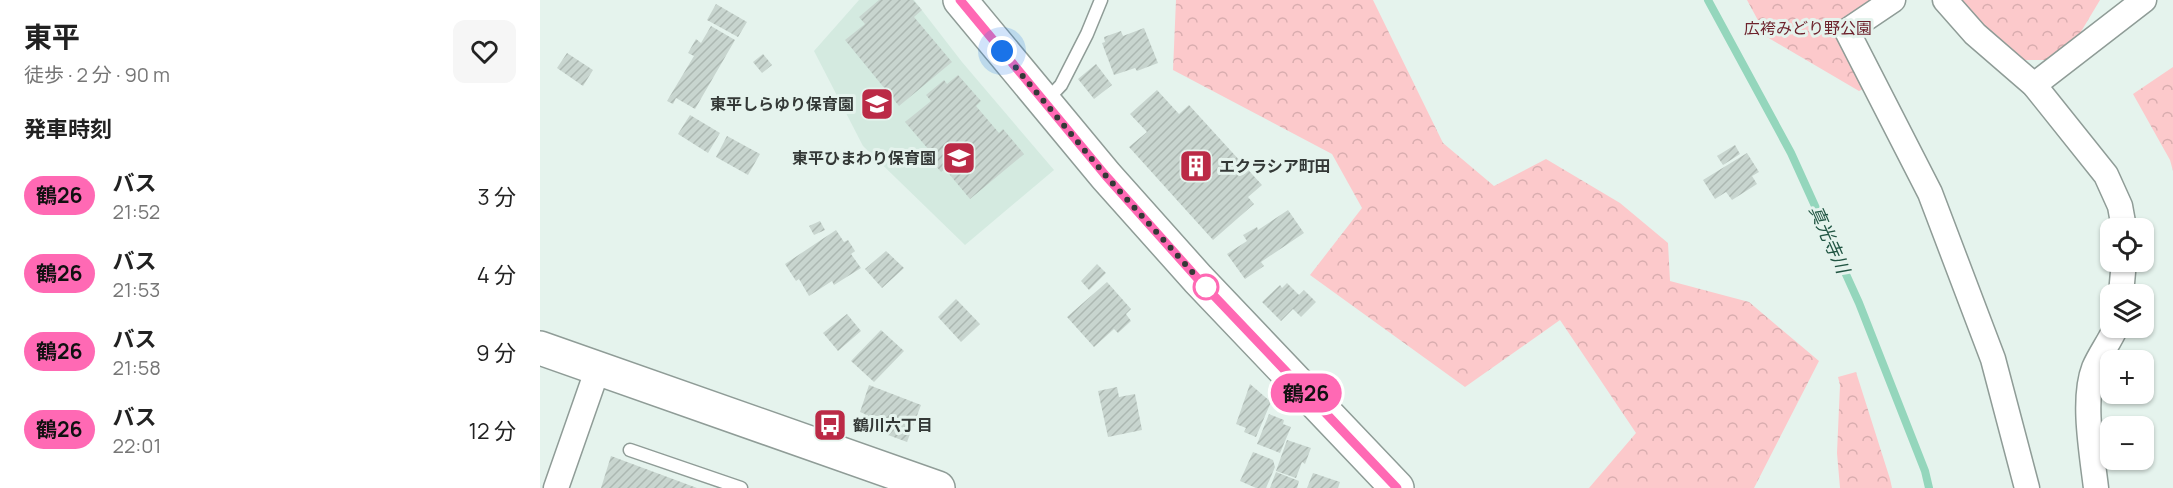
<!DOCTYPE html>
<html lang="ja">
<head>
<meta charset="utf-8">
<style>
	body { margin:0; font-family:Manrope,"Noto Sans JP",sans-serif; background:#f6f6f6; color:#222; height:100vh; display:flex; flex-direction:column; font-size:22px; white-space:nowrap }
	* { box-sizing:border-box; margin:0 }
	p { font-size:20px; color:#767676 }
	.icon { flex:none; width:33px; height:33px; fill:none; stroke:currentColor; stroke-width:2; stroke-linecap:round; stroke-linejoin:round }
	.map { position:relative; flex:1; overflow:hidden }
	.drawer { display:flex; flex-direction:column; background:#fff; width:540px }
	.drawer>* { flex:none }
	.badge { padding:0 12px; border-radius:20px; font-size:21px; line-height:39px }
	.controls { position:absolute; left:1560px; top:218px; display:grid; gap:12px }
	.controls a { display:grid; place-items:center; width:54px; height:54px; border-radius:12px; background:#fff; box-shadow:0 2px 4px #0004; font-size:30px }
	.you { position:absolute; width:30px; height:30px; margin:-15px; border:4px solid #fff; border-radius:50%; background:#1a73e8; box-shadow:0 0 0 9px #1a73e833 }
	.map>.badge { position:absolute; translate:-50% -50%; box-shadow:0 0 0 3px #fff }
	h2 { padding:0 24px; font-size:22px; line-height:54px }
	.round { display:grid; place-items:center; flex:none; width:63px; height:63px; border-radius:12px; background:#f6f6f6 }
	.headline { display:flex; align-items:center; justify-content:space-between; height:102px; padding:0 24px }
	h1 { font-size:28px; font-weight:700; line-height:45px }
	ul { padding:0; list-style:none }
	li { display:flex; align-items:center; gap:18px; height:78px; padding:0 24px }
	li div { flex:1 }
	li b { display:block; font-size:22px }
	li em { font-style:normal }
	li .badge { min-width:66px; font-weight:700; text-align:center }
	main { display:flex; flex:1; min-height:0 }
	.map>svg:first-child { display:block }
</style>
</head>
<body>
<main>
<section class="drawer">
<div class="headline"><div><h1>東平</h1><p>徒歩 · 2 分 · 90 m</p></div><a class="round"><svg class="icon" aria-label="heart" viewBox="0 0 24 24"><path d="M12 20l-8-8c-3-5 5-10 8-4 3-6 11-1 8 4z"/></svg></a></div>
<h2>発車時刻</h2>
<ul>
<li><span class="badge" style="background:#ff69b4;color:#111">鶴26</span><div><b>バス</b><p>21:52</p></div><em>3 分</em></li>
<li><span class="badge" style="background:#ff69b4;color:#111">鶴26</span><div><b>バス</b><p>21:53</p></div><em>4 分</em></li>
<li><span class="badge" style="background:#ff69b4;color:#111">鶴26</span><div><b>バス</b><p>21:58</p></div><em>9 分</em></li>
<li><span class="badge" style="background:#ff69b4;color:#111">鶴26</span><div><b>バス</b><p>22:01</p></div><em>12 分</em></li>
</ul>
</section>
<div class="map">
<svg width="1633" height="488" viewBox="0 0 1633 488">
	<defs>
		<pattern id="forest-crowns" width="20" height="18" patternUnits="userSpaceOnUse" patternTransform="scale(1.5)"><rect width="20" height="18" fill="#fcc9cb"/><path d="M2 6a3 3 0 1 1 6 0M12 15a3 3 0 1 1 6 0" fill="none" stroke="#d9adaf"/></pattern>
		<pattern id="building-hatch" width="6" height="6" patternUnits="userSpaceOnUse" patternTransform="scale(1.5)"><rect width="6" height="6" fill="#c8d5cf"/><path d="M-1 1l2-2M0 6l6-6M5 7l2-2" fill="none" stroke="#acb8b2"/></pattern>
	</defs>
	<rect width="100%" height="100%" fill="#e5f3ed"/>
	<polygon fill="#d4eae0" points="319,0 374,0 422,62 514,170 425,245 323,146 274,51"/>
	<g fill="url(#forest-crowns)">
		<polygon points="636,0 833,0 903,143 954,186 1006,159 1080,203 1128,243 1130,281 1209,302 1279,361 1214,488 1049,488 1096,433 1020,320 925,387 770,275 822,208 792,154 633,70"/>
		<polygon points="1207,0 1332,0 1296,27 1328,87 1319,91 1227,37"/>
		<polygon points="1403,0 1560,0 1524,60 1477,60"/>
		<polygon points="1633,67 1633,171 1630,160 1593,94"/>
		<polygon points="1316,372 1350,479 1352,488 1300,488 1297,453 1300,385 1298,377"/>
	</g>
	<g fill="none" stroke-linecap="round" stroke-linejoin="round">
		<polyline stroke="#94d6bc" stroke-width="8" points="1168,0 1251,153 1319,303 1385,471 1389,488"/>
	</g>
	<g fill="url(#building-hatch)">
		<polygon points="339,0 373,0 382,10 374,17 412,62 359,106 305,40 325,24 319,17"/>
		<polygon points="176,4 207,22 198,37 167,20"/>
		<polygon points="171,26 195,40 155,109 136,98 133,104 127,101 154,56 148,53 156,39 161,43"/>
		<polygon points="604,28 618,63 597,71 595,68 574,75 562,43 565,42 564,37 581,31 583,36"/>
		<polygon points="27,53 53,70 43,86 17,68"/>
		<polygon points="223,54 232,65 222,73 213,62"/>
		<polygon points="556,64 572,85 554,99 538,79"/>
		<polygon points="418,75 441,101 436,106 459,133 463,129 484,154 430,199 405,169 401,172 385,153 389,150 365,122 391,101 386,95 404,80 407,84"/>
		<polygon points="617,90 639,114 649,105 722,185 708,197 714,204 673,240 589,147 607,132 590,114"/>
		<polygon points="150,115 180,133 168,153 138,134"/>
		<polygon points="187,136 220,154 208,175 176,157"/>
		<polygon points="1195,145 1200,154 1183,165 1177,156"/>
		<polygon points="1207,153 1219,172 1212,176 1217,184 1192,200 1186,192 1175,199 1163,180"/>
		<polygon points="748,210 764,233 721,262 724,266 705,279 687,254 707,241 703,235 717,227 718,230"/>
		<polygon points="280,221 285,230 274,235 269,226"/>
		<polygon points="296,230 304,242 308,240 315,251 311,254 321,268 294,285 292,281 269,296 259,279 256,281 245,264"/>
		<polygon points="346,251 364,268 342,288 325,269"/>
		<polygon points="557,264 566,273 549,290 541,281"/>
		<polygon points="567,282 591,309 586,314 591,321 578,333 574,329 554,347 527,317"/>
		<polygon points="747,283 759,295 764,290 776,302 761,317 753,309 741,321 722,302 740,285 742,288"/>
		<polygon points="416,299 440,324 421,342 398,317"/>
		<polygon points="307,314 321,331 298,351 283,333"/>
		<polygon points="341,330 364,351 334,382 311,361"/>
		<polygon points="710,384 731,402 716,437 704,432 706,428 696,424"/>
		<polygon points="329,385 381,405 367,442 321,425 325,414 320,412"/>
		<polygon points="577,387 579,397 595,394 602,430 568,437 558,391"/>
		<polygon points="729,414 744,420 743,424 751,427 740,453 717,444"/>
		<polygon points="747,440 771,448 765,464 762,462 756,478 736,471"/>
		<polygon points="713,452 733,460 735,467 726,488 716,488 700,481"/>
		<polygon points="71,456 157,488 61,488"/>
		<polygon points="736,472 759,481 757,488 730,488"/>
		<polygon points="773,473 800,482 798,488 767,488"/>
	</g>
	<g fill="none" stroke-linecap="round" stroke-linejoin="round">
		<defs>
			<g id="lane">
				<polyline points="505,102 521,85 547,34 561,0"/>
				<polyline points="90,450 201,488"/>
			</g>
			<g id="street">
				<polyline points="1353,0 1307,31 1390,193 1453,359 1487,488"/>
				<polyline points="1405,0 1435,34 1494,85 1566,175 1580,206 1584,228"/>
				<polyline points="1494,85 1604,0"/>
				<polyline points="1581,294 1584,261"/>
				<polyline points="16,488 58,368"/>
				<path d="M1556,488c-4,-34 -14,-89 -2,-120 6,-14 16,-27 22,-41"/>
			</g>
			<g id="secondary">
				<polyline points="420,0 566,176 658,279 857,488"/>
				<polyline points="0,348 398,488"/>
			</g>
		</defs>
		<use href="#lane" stroke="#8f9c97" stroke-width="15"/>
		<use href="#street" stroke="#8f9c97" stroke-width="27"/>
		<use href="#secondary" stroke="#8f9c97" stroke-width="36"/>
		<use href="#lane" stroke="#fff" stroke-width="12"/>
		<use href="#street" stroke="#fff" stroke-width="24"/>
		<use href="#secondary" stroke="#fff" stroke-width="33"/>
	</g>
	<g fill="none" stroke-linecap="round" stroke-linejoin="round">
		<defs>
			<polyline id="line" points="420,0 566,176 658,279 857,488"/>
		</defs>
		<use href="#line" stroke="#fff" stroke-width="14"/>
		<use href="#line" stroke="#ff69b4" stroke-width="9"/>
		<polyline stroke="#343937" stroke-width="6" stroke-dasharray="0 10.8" points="462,51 566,176 673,295 666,287"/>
	</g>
	<defs>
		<symbol id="school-square" viewBox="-11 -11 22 22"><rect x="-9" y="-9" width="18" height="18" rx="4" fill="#bb2a46" stroke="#e5f3ed"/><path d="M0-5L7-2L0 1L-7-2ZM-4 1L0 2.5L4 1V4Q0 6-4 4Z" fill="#fff"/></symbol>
		<symbol id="building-square" viewBox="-11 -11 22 22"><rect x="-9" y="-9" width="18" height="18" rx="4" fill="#bb2a46" stroke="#e5f3ed"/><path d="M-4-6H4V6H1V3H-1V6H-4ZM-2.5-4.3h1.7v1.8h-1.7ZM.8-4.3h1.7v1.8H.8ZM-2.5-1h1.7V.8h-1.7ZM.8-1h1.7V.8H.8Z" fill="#fff"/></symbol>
		<symbol id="bus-square" viewBox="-11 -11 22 22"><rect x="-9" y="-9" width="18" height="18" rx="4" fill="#bb2a46" stroke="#e5f3ed"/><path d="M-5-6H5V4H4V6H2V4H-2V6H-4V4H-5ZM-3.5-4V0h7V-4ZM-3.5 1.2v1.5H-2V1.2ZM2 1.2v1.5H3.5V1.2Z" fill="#fff"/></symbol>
	</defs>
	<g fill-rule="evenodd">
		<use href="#school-square" x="318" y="85" width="38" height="38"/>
		<use href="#school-square" x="400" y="139" width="38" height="38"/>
		<use href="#building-square" x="637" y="147" width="38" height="38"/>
		<use href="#bus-square" x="271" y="406" width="38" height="38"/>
	</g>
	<circle fill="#fff" stroke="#ff69b4" stroke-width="3" cx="666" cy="287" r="12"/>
	<g text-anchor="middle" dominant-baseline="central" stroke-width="6" stroke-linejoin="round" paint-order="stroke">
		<g font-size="16" fill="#6d222c" stroke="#e5f3ed">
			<text x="1268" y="28">広袴みどり野公園</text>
		</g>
		<g font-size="16" font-weight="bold" fill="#343937" stroke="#e5f3ed" text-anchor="end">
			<text x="314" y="104">東平しらゆり保育園</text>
			<text x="396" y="158">東平ひまわり保育園</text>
			<text x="679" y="166" text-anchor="start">エクラシア町田</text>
			<text x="313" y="425" text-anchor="start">鶴川六丁目</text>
		</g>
		<g font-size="18" font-style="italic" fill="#215543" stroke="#e5f3ed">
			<text transform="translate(1290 239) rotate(66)">真光寺川</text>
		</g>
	</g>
</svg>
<div class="controls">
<a><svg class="icon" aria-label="locate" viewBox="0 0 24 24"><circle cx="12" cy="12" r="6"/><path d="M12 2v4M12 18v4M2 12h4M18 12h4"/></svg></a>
<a><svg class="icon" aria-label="layers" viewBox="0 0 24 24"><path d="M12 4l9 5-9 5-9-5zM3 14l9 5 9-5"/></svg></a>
<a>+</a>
<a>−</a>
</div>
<div class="you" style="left:462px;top:51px"></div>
<b class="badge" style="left:766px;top:393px;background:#ff69b4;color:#111">鶴26</b>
</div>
</main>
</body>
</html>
